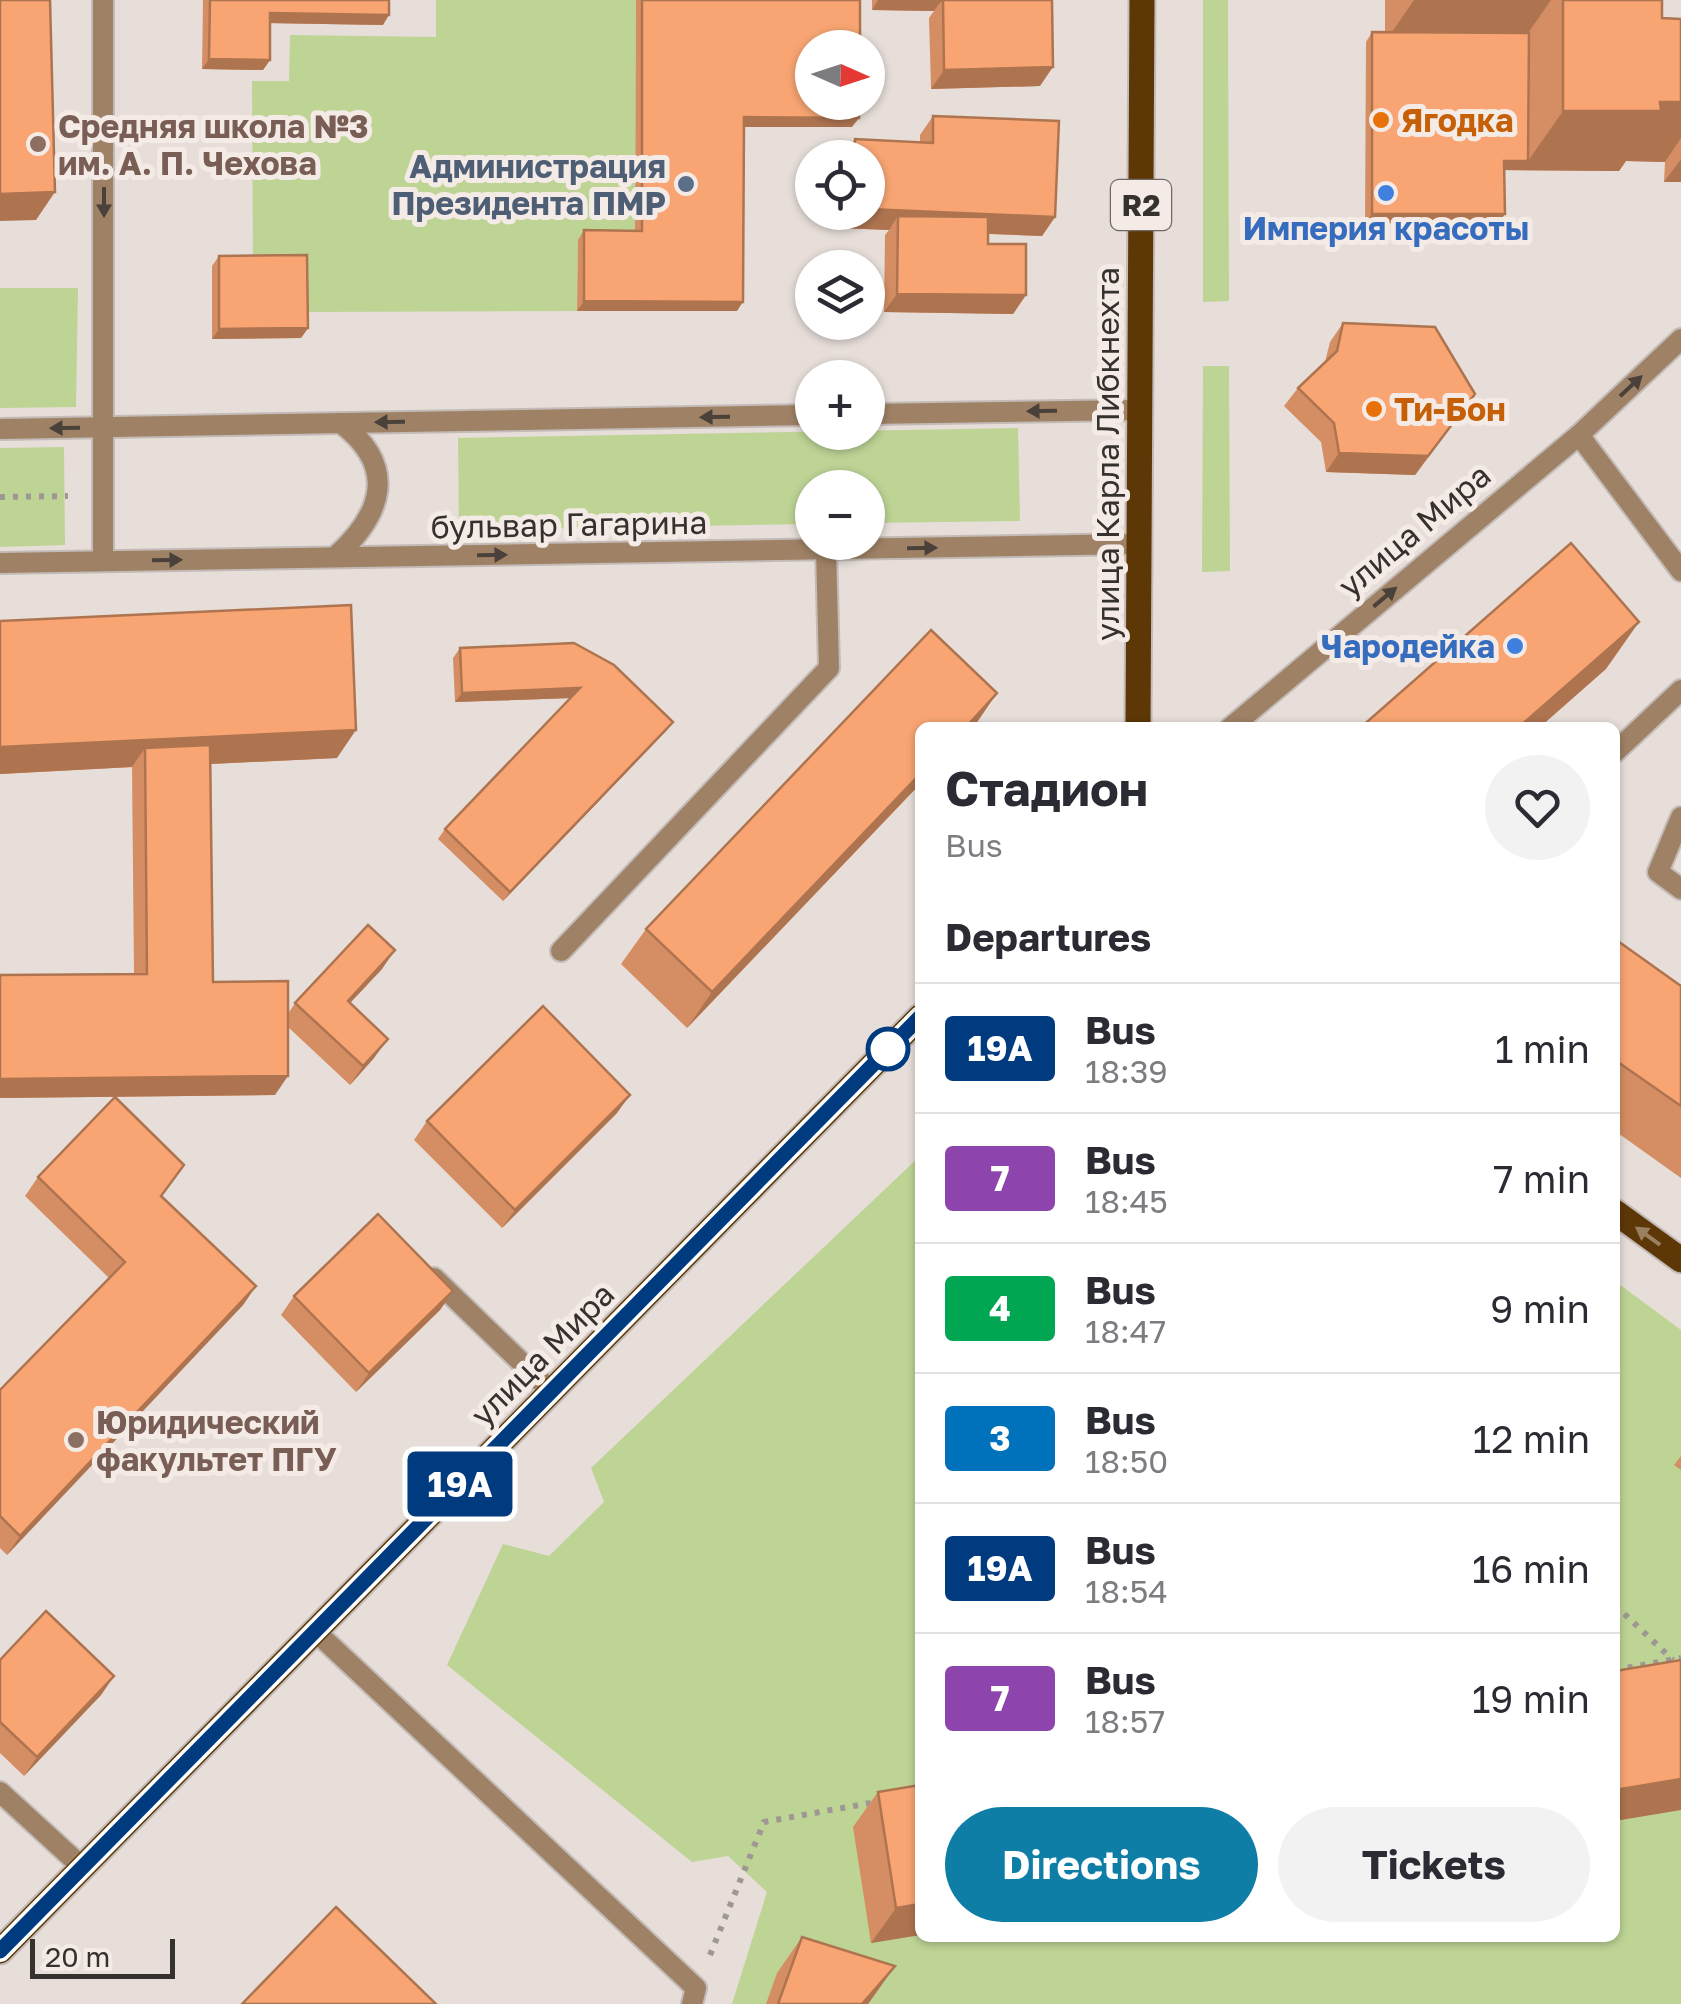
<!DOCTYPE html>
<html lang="en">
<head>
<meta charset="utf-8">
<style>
	body { margin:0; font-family:"Golos Text",sans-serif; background:#f2f2f3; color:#2b2b33; height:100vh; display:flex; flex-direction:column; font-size:38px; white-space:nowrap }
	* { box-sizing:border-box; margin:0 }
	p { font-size:32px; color:#7c7c81 }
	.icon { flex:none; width:55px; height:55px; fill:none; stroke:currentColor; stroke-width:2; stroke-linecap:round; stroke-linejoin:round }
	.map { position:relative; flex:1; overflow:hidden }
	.panel { position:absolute; left:915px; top:722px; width:705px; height:1220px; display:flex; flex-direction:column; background:#fff; border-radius:15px; box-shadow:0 2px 8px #0004 }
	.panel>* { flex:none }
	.badge { padding:0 20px; border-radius:8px; font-size:35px; line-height:65px }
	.needle { width:65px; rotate:93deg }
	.controls { position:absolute; left:795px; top:30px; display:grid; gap:20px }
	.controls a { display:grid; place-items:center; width:90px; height:90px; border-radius:50%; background:#fff; box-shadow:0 2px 8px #0004; font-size:50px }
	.scale { position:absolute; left:30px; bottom:25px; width:145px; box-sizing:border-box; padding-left:10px; border:5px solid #35312f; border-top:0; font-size:28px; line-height:35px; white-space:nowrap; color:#35312f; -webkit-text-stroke:8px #f5ebe6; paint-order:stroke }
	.map>.badge { position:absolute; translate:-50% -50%; box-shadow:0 0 0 5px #fff }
	h2 { padding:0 30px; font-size:38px; line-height:90px }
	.round { display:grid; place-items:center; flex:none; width:105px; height:105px; border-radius:52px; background:#f2f2f3 }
	.summary { display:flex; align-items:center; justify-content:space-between; height:170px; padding:0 30px }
	h1 { font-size:48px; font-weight:700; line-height:75px }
	.cta { display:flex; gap:20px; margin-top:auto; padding:20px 30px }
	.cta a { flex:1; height:115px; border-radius:60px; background:#0f7ea6; color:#fff; font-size:40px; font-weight:700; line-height:115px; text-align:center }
	.cta a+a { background:#f2f2f3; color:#2b2b33 }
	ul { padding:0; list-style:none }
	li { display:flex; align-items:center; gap:30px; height:130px; padding:0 30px; border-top:2px solid #e1e1e2 }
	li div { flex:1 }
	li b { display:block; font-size:38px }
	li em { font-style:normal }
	li .badge { min-width:110px; font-weight:700; text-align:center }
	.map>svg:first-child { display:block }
</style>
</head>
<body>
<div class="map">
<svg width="1681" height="2004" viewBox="0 0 1681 2004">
	<rect width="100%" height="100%" fill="#e7ded9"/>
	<g fill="#bdd495">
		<polygon points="436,0 636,0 635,240 578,240 577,311 301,312 253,265 252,81 289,81 290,35 436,37"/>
		<polygon points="1203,0 1228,0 1229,301 1203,302"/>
		<polygon points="0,288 78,288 76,407 0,408"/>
		<polygon points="1203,366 1229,366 1230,571 1202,572"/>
		<polygon points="1018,428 1020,521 868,523 868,488 812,488 812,524 459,530 458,438"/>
		<polygon points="64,447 65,545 0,547 0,448"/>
		<polygon points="920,1156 920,1938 1615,1938 1615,1281 1681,1330 1681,2004 732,2004 767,1892 728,1856 692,1862 447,1665 503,1544 549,1556 604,1502 591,1468"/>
	</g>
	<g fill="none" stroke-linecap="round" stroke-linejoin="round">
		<defs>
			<g id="service">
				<polyline points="1579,435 1681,571"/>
				<polyline points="1615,752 1681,690"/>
				<polyline points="1681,817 1658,872 1681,889"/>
				<polyline points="561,951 829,668 826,549"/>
				<polyline points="434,1278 551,1391"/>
				<polyline points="315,1631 696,1988 692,2004"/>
				<polyline points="0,1792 82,1867"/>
			</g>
			<g id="minor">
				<polyline points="103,561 103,0"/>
				<polyline points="1230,728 1579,435 1681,339"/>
			</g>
			<g id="tertiary">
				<polyline points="868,414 1139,410"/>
				<polyline points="0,429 812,415"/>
				<path d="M335,557c48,-43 63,-90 6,-134"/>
				<polyline points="0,563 1139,544"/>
			</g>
			<g id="primary">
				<polyline points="1138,728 1142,0"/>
				<polyline points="1615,1212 1681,1260"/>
				<polyline points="0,1951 920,1017"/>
			</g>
		</defs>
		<use href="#service" stroke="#c3bbb7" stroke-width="24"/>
		<use href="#minor" stroke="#c3bbb7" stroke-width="24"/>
		<use href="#tertiary" stroke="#c3bbb7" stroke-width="24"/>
		<use href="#primary" stroke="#c3bbb7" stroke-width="29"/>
		<g stroke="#9e9793" stroke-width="6" stroke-dasharray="5 8" stroke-linecap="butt">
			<polyline points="0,497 68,496"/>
			<polyline points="1615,1605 1673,1660"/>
			<polyline points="1615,1670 1681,1658"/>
			<polyline points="710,1955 764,1822 876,1802"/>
		</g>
		<use href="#service" stroke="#9f8266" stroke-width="20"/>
		<use href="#minor" stroke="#9f8266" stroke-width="20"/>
		<use href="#tertiary" stroke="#9f8266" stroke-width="20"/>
		<use href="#primary" stroke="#5e3706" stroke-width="25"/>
	</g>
	<g fill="#d58e63">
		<polygon points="203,0 389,0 383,25 270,23 270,60 263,70 202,69"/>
		<polygon points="636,0 860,0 852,127 744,127 737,311 577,311 578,240 584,230 635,231"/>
		<polygon points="872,0 1052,0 1040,86 931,89 929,18 934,11 872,10"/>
		<polygon points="1385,0 1662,0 1662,18 1681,19 1681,182 1664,182 1665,162 1626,161 1619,171 1504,170 1498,224 1365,223 1366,42 1372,32 1385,32"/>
		<polygon points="933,116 1055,217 1042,236 988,234 988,244 1026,295 1013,314 884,312 885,235 889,230 839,228 839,212 868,212 868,158 842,158 855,139 920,142 920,135"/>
		<polygon points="219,256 308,328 301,338 212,339 212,266"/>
		<polygon points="1343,323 1462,412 1415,475 1326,472 1321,442 1284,406 1298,388 1325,362 1330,342"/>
		<polygon points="0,621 337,758 211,764 213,982 288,1014 295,1003 382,969 350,1003 374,1058 350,1085 288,1027 275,1095 0,1098 0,975 134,974 132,767 0,774"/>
		<polygon points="931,630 997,693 973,728 920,728 920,784 687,1028 621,964 646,929"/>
		<polygon points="460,648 673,722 666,731 503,901 438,839 445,829 570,698 455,702 453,658"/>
		<polygon points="1615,939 1681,986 1681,1178 1615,1131"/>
		<polygon points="617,1113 502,1228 414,1140 427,1121"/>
		<polygon points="38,1177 162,1197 256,1286 243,1305 7,1555 0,1548 0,1390 109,1278 25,1196"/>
		<polygon points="453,1291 440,1310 356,1392 281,1315 294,1296"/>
		<polygon points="1681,1456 1681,1470 1674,1465"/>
		<polygon points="0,1660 114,1676 101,1695 24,1776 0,1753"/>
		<polygon points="920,1785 920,1935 871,1943 853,1827 878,1792"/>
		<polygon points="802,1937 895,1966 868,2004 766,2004 777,1973"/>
	</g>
	<g fill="#ae7450">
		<polygon points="878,0 941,1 934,11 872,10"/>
		<polygon points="1414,0 1551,0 1522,42 1385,42"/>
		<polygon points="270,13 389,15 383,25 263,23"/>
		<polygon points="209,59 270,60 263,70 202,69"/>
		<polygon points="1053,67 1040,86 931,89 944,70"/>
		<polygon points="1660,102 1681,102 1681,138 1665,162 1626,161 1619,171 1497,170 1504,161 1528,161 1563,111"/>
		<polygon points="744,117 859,118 852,127 737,127"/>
		<polygon points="1681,159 1681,182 1664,182"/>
		<polygon points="55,192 36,220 0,221 0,194"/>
		<polygon points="868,209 1055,217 1042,236 898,230 898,216 889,230 839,228 849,212 868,212"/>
		<polygon points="1372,214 1505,214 1498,224 1365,223"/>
		<polygon points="897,294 1026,295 1013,314 884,312"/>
		<polygon points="584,301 743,302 737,311 577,311"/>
		<polygon points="308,328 301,338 212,339 219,329"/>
		<polygon points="1475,394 1415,475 1326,472 1339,453"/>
		<polygon points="1639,622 1606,669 1539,728 1518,728"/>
		<polygon points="580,688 573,698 455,702 462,693"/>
		<polygon points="997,693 973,728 965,728"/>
		<polygon points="673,722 666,731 503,901 510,892"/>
		<polygon points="356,730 337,758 145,767 145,748 132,767 0,774 0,747"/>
		<polygon points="920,774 920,784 687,1028 712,992"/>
		<polygon points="395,950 382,969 334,1020 348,1001"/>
		<polygon points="388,1039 374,1058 350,1085 363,1066"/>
		<polygon points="288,1076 275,1095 0,1098 0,1079"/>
		<polygon points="630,1095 617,1113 502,1228 515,1210"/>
		<polygon points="256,1286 243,1305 7,1555 20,1536"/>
		<polygon points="453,1291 440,1310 356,1392 369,1373"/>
		<polygon points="114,1676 101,1695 24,1776 37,1757"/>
		<polygon points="1681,1779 1681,1810 1615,1821 1615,1790"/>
		<polygon points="920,1904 920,1935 871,1943 896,1908"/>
		<polygon points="895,1966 868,2004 862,2004"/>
	</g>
	<g fill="#f8a573" stroke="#ae7450" stroke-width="2.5">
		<polygon points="0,0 50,0 55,192 0,194"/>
		<polygon points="210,0 389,0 389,15 270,13 270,60 209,59"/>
		<polygon points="642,0 860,0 860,48 812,48 812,102 859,102 859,118 744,117 743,302 584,301 584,230 642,231"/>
		<polygon points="878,0 942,0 941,1"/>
		<polygon points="943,0 1052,0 1053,67 944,70"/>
		<polygon points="1563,0 1662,0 1662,18 1681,19 1681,102 1660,102 1661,111 1563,111"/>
		<polygon points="1372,32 1529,33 1528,161 1504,161 1505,214 1372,214"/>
		<polygon points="933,116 1059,121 1055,217 868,209 868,158 854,158 855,139 933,143"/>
		<polygon points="898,216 988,217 988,244 1026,244 1026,295 897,294"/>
		<polygon points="307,255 308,328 219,329 219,256"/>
		<polygon points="1343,323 1435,327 1475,394 1428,456 1339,453 1334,423 1298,388 1337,351"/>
		<polygon points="1571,543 1639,622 1518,728 1360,728"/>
		<polygon points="351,605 356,730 0,747 0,621"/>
		<polygon points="931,630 997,693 965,728 920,728 920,774 712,992 646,929"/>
		<polygon points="574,643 614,665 673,722 510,892 445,829 580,688 462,693 460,648"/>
		<polygon points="210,745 213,982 288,981 288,1076 0,1079 0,975 147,974 145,748"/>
		<polygon points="368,925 395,950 348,1001 388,1039 363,1066 295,1003"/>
		<polygon points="1615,939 1681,986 1681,1106 1615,1060"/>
		<polygon points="543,1006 630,1095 515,1210 427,1121"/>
		<polygon points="115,1097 184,1165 161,1196 256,1286 20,1536 0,1516 0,1390 125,1262 38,1177"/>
		<polygon points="378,1214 453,1291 369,1373 294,1296"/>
		<polygon points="46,1611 114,1676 37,1757 0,1722 0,1660"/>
		<polygon points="1681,1660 1681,1779 1615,1790 1615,1671"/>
		<polygon points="920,1785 920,1904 896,1908 878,1792"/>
		<polygon points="336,1907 436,2004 242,2004"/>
		<polygon points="802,1937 895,1966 862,2004 778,2004"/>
	</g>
	<defs><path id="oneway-solid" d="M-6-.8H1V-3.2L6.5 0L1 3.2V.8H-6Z" transform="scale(2.5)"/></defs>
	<g fill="#4a413a">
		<use href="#oneway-solid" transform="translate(104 202) rotate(90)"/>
		<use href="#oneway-solid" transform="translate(1631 386) rotate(-43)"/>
		<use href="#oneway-solid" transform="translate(1042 411) rotate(179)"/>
		<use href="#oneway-solid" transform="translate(715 417) rotate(179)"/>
		<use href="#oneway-solid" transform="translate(390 422) rotate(179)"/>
		<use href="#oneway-solid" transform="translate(65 428) rotate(179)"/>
		<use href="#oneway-solid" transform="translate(922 548) rotate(-1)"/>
		<use href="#oneway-solid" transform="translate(492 555) rotate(-1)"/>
		<use href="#oneway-solid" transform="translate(167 560) rotate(-1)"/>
		<use href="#oneway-solid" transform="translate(1385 597) rotate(-40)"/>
	</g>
	<use fill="#9a7f60" href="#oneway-solid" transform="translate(1648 1236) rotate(-144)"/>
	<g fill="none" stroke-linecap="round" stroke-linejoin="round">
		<defs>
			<polyline id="line" points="0,1951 920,1017"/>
		</defs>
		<use href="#line" stroke="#fff" stroke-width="22"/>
		<use href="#line" stroke="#003b80" stroke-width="15"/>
	</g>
	<g fill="#e8710a" stroke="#f5ebe6" stroke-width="4">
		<circle cx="1381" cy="120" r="10"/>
		<circle cx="1374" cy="409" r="10"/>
	</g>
	<g fill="#8d6e63" stroke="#f5ebe6" stroke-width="4">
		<circle cx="38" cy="144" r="10"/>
		<circle cx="76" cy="1440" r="10"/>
	</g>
	<circle fill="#5c6f8a" stroke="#f5ebe6" stroke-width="4" cx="686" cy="184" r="10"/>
	<g fill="#3f7fe0" stroke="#f5ebe6" stroke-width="4">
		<circle cx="1386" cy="193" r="10"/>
		<circle cx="1515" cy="646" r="10"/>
	</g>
	<circle fill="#fff" stroke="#003b80" stroke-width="5" cx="888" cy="1049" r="20"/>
	<g text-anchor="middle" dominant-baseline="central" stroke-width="10" stroke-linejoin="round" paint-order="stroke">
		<rect fill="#f5ebe6" stroke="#6f6966" stroke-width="2.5" x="1111" y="180" width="60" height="50" rx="8"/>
		<g font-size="30" font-weight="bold" fill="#35312f">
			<text x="1141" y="205">R2</text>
		</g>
		<g font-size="32" font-weight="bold" fill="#c56008" stroke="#f5ebe6" text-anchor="start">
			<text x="1401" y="120">Ягодка</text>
			<text x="1394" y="409">Ти-Бон</text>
		</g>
		<g font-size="32" font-weight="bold" fill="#785e54" stroke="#f5ebe6" text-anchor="start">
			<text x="58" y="126">Средняя школа №3<tspan x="58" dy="37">им. А. П. Чехова</tspan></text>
			<text x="96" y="1422">Юридический<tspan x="96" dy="37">факультет ПГУ</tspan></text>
		</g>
		<g font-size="32" font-weight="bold" fill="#4e5e75" stroke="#f5ebe6" text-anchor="end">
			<text x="666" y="166">Администрация<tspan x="666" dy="37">Президента ПМР</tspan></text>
		</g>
		<g font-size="32" font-weight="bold" fill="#366cbe" stroke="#f5ebe6">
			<text x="1386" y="228">Империя красоты</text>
			<text x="1495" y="646" text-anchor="end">Чародейка</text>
		</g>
		<g font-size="32" fill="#35312f" stroke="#f5ebe6">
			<text transform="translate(1107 454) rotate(-90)">улица Карла Либкнехта</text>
			<text transform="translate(569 524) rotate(-1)">бульвар Гагарина</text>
			<text transform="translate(1414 530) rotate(-40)">улица Мира</text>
			<text transform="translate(542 1354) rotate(-45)">улица Мира</text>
		</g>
	</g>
</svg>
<div class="controls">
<a><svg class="needle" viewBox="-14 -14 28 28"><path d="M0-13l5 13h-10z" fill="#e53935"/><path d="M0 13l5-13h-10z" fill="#7c7c81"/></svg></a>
<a><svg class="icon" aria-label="locate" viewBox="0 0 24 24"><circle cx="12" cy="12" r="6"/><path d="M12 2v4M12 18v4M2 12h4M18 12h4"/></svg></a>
<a><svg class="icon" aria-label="layers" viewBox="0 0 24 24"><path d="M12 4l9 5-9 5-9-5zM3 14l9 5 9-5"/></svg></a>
<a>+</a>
<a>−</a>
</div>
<div class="scale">20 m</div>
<b class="badge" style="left:460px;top:1484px;background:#003b80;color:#fff">19А</b>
<section class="panel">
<div class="summary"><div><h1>Стадион</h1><p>Bus</p></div><a class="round"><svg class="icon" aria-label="heart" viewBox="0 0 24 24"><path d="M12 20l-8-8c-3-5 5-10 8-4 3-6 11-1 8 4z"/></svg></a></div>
<h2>Departures</h2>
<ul>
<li><span class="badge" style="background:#003b80;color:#fff">19А</span><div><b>Bus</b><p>18:39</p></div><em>1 min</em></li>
<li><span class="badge" style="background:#8e44ad;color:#fff">7</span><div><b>Bus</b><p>18:45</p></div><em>7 min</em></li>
<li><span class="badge" style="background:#00a651;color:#fff">4</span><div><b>Bus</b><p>18:47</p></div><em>9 min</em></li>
<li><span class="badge" style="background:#0072bc;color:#fff">3</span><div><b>Bus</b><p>18:50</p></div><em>12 min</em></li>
<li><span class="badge" style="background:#003b80;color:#fff">19А</span><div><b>Bus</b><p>18:54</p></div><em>16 min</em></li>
<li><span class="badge" style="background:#8e44ad;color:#fff">7</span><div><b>Bus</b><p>18:57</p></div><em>19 min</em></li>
</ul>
<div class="cta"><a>Directions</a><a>Tickets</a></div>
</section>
</div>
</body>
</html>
